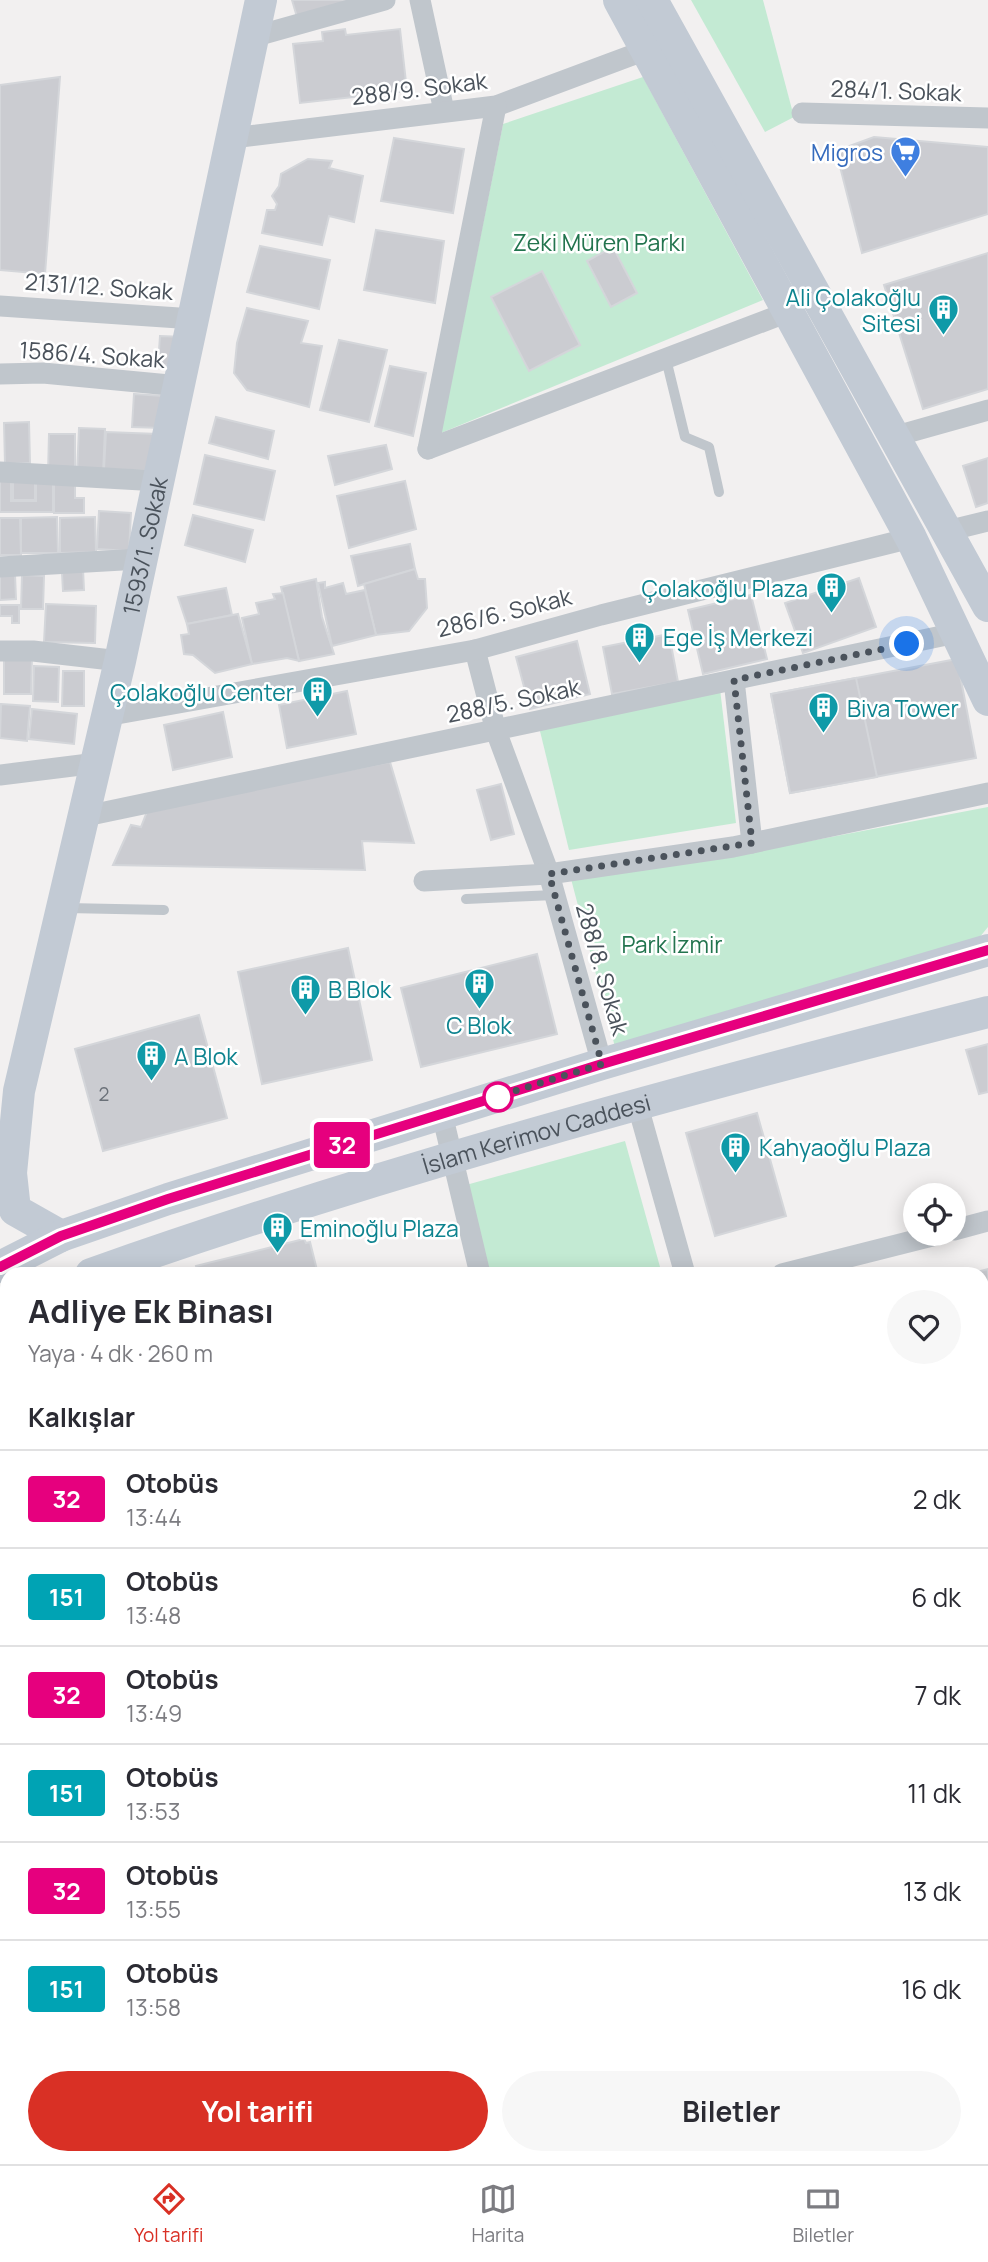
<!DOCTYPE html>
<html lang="tr">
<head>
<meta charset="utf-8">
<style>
	body { margin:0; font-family:Manrope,sans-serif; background:#f7f7f7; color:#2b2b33; height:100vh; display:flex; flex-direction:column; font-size:26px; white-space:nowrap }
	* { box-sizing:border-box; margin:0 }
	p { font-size:23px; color:#7c7c81 }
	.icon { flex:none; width:38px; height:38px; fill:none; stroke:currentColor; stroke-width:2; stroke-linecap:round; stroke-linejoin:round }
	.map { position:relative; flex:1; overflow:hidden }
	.sheet { position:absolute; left:0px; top:1267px; width:989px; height:898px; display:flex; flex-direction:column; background:#fff; border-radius:21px 21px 0 0; box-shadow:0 4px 18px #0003 }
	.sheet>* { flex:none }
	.badge { padding:0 14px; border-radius:5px; font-size:24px; line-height:46px }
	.fabs { position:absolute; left:903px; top:1183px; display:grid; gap:14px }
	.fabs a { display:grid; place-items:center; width:63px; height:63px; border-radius:50%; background:#fff; box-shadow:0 4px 18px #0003; font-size:35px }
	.you { position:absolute; width:35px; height:35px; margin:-18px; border:5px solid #fff; border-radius:50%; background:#1a73e8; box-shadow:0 0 0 10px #1a73e833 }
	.map>.badge { position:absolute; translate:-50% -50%; box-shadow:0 0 0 4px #fff }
	h2 { padding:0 28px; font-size:26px; line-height:63px }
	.round { display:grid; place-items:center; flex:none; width:74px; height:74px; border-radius:37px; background:#f7f7f7 }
	.summary { display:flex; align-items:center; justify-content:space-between; height:119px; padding:0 28px }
	h1 { font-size:33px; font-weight:700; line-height:52px }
	.action { display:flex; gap:14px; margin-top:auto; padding:14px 28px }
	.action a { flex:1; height:80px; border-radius:42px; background:#d93025; color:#fff; font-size:28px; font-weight:700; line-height:80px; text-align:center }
	.action a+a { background:#f7f7f7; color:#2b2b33 }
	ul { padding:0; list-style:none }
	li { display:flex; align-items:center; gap:21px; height:98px; padding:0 28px; border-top:2px solid #e1e1e2 }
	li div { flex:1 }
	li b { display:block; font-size:26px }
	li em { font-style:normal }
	li .badge { min-width:77px; font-weight:700; text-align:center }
	.tabs { display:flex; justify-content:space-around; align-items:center; height:98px; border-top:2px solid #e1e1e2; background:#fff; font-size:19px; color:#7c7c81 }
	.tabs a { display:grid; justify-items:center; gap:4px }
	.tabs .active { color:#d93025 }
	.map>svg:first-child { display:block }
</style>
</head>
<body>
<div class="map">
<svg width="988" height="2164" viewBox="0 0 988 2164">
	<rect width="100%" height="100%" fill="#f2f0f0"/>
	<g fill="#c3ead3">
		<polygon points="691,0 763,0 794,117 765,132"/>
		<polygon points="643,77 763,300 441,433 503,124"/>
		<polygon points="720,689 736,823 569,850 539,727"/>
		<polygon points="988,807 988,927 979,938 615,1047 570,875 768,849"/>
		<polygon points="625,1141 662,1274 490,1274 466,1185"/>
		<polygon points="7,2089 7,2158 106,2158 108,2164 0,2164 0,2091"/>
	</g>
	<g fill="#cbccd1" stroke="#d4d6da" stroke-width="2">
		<polygon points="292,0 363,0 297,17"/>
		<polygon points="345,29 346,35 400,29 407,91 300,103 293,44 323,41 322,32"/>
		<polygon points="60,77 45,274 0,270 0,85"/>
		<polygon points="874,137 988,147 988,214 862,253 836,151"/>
		<polygon points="394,138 464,149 453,213 381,201"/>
		<polygon points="308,159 332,161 329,168 363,176 354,222 329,216 322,245 262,233 267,210 275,210 277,204 272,196 279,186 281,174"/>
		<polygon points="376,230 444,241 435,303 364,290"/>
		<polygon points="260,246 330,260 319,309 247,292"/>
		<polygon points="613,247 637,293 611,307 587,261"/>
		<polygon points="988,253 988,389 923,409 884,285"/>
		<polygon points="542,271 580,345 529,371 491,297"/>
		<polygon points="247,308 308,321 301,343 322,346 309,407 247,390 234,373 237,343"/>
		<polygon points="160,336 184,337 182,366 158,365"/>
		<polygon points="339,340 387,350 369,422 320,410"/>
		<polygon points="390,366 426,373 413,436 375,426"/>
		<polygon points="134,394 164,396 162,428 132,427"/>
		<polygon points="216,417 274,431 268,459 209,443"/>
		<polygon points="29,422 30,463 5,464 4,423"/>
		<polygon points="79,428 105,429 103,475 77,474"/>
		<polygon points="106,432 158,434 157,471 104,469"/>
		<polygon points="49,434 75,434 75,474 48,474"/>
		<polygon points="386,445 392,469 335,485 328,456"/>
		<polygon points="205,455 275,471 264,520 194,504"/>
		<polygon points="988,458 988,503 976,507 963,466"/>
		<polygon points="0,481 11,481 11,501 36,501 36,481 53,481 53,512 0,512"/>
		<rect x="13" y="481" width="22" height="19"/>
		<polygon points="405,481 416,529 349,548 337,496"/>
		<polygon points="54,484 75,484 75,498 84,498 84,513 54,513"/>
		<polygon points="99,511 131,513 129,551 97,549"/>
		<polygon points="193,515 253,530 245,562 185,545"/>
		<polygon points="57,517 58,553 21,553 21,518"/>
		<polygon points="95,517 96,552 60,553 60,518"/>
		<polygon points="0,518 20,518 21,555 0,555"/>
		<polygon points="410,544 415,569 358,586 351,556"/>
		<polygon points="83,569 84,590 63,591 62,573"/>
		<polygon points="415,569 418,579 425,579 427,608 409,631 376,635 364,584"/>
		<polygon points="0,575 15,575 16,599 0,600"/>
		<polygon points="22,575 44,576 43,609 21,609"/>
		<polygon points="859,578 876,627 803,653 785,603"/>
		<polygon points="316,579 322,617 334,654 299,661 281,587"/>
		<polygon points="325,582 325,588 343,583 346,594 365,590 376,635 332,646 318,583"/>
		<polygon points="226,588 232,615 187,624 178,597"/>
		<polygon points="283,593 299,661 287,658 252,664 242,618 259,614 256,603 275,599 273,594"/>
		<polygon points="751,595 767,659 703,674 688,610"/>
		<polygon points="46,604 96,606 95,643 44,642"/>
		<polygon points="0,605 19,605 19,623 12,623 12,616 0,616"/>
		<polygon points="238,614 252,664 215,673 193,655 184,654 181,635 189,634 187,624"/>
		<polygon points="669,634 678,682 612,694 603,647"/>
		<polygon points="577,641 590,694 530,709 516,657"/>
		<polygon points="4,656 32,656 31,694 4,694"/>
		<polygon points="957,659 976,758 790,793 771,694"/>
		<polygon points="34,666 59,667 58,702 33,701"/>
		<polygon points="63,671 84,671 84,706 62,706"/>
		<polygon points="856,678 877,777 790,793 771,694"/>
		<polygon points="347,691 356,734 287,748 279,705"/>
		<polygon points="1,704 30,706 27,741 0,738"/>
		<polygon points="32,709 77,714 74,744 29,739"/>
		<polygon points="223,712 232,757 173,770 164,725"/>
		<polygon points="390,762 414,843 362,841 365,870 113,865 131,825 141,827 148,809"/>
		<polygon points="501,784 514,834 491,840 477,790"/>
		<polygon points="348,948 372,1060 262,1084 238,972"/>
		<polygon points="537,954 557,1034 421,1067 401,988"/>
		<polygon points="199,1015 227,1118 103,1151 75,1049"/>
		<polygon points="988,1044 988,1092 979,1094 966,1050"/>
		<polygon points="757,1113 786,1216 715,1236 686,1133"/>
		<polygon points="304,1239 306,1243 310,1242 318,1274 191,1274 197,1270 196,1266"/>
		<polygon points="988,1269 988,1375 982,1377 982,1274 969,1274"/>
		<polygon points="984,1481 988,1515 982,1516 982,1482"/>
		<polygon points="207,2158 523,2158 526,2164 209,2164"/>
	</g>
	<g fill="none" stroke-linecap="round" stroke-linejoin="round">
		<defs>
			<g id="highway">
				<polyline points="982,2042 988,2039"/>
				<polyline points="982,2102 988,2098"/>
				<polyline points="728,2164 741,2158"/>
				<polyline points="855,2164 868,2158"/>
			</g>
		</defs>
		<use href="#highway" stroke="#788ca4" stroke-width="40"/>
		<g stroke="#c0c6cc" stroke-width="10">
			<polyline points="666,359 685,437 709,447 719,492"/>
			<polyline points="466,899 555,895"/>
			<polyline points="67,908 164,910"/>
			<polyline points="0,1635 7,1652"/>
			<polyline points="984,2149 987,2164"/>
		</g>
		<g stroke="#c0c6cc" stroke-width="21">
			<polyline points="420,0 444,111"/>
			<polyline points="253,37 385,0"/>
			<polyline points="802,113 988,118"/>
			<polyline points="232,138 496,106 646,50"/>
			<polyline points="0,306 194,319"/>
			<polyline points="0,374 43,373 180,386"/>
			<polyline points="896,436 988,410"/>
			<polyline points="428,449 788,312"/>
			<polyline points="428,449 496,106"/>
			<polyline points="0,472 159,481"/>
			<polyline points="947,531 988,521"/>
			<polyline points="0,567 140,559"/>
			<polyline points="475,650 496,731 549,874 602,1064"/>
			<polyline points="0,651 33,651 120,661"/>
			<polyline points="734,680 752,843"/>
			<polyline points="106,716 475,650 601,615 911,538"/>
			<polyline points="0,775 97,763"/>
			<polyline points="81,817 956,633"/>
			<polyline points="424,881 549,874 733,847 988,793"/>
			<polyline points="637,1103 685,1274"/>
			<polyline points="442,1114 480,1274"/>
			<polyline points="954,1230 988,1221"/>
			<polyline points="782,1274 940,1234"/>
			<polyline points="982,1438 988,1436"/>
			<polyline points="0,1445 7,1444"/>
			<polyline points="982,1640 988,1639"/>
			<polyline points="982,1858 988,1857"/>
			<polyline points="0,2061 7,2060"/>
		</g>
		<g stroke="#c2cad4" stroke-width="32">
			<polyline points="619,0 911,538 988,700"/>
			<polyline points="652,0 988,606"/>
			<path id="s1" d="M61,1236l-46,-26 -4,-37 8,-82 101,-430 141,-661"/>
			<polyline points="0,1267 61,1236 168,1199 602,1064 988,950"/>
			<path id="s2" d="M91,1274c294,-104 595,-185 897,-262"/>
			<polyline points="0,1315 7,1311"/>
		</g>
		<g stroke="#b2becb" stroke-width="35">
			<polyline points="0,1680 7,1697"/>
			<polyline points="0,1810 7,1828"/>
			<polyline points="982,2002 988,1999"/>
			<polyline points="135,2158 138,2164"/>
			<polyline points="186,2158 189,2164"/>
			<polyline points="645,2164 658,2158"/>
			<polyline points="951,2164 964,2158"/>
		</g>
		<use href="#highway" stroke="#8da1b8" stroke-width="38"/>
	</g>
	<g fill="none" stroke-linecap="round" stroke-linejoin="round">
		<defs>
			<polyline id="line" points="0,1267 61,1236 168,1199 602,1064 988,950"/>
		</defs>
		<use href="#line" stroke="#fff" stroke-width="16"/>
		<use href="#line" stroke="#e6007e" stroke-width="10"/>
		<polyline stroke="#4a525b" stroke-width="7" stroke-dasharray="0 12.6" points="498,1097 495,1097 602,1064 549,874 752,843 734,680 907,644"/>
	</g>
	<defs>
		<symbol id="supermarket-pin" viewBox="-11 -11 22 30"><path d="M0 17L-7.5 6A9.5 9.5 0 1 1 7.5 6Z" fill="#3f7fe0" stroke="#fff"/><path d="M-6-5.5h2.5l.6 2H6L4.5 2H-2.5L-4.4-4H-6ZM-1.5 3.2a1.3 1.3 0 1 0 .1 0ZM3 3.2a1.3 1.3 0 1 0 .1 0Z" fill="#fff"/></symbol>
		<symbol id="building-pin" viewBox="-11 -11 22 30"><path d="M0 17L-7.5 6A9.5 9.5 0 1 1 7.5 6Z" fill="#0f9aa8" stroke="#fff"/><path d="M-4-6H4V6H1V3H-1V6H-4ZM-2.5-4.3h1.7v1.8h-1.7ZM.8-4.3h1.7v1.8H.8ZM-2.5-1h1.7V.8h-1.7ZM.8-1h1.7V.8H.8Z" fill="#fff"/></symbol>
	</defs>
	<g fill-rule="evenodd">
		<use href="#supermarket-pin" x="888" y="134" width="35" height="47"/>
		<use href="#building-pin" x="926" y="292" width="35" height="47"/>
		<use href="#building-pin" x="814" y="570" width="35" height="47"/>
		<use href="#building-pin" x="622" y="620" width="35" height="47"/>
		<use href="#building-pin" x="300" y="674" width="35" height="47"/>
		<use href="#building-pin" x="806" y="690" width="35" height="47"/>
		<use href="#building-pin" x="462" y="966" width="35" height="47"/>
		<use href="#building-pin" x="288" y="972" width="35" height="47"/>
		<use href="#building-pin" x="134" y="1038" width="35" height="47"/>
		<use href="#building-pin" x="718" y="1130" width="35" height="47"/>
		<use href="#building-pin" x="260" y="1210" width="35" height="47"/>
	</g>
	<circle fill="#fff" stroke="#e6007e" stroke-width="3.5" cx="498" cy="1097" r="14"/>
	<g text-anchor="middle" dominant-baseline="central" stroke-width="5" stroke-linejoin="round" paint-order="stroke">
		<g font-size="19" fill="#6a7078">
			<text x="104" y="1094">2</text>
		</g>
		<g font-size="23" fill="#4a525b" stroke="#fff">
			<text transform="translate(419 88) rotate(-7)">288/9. Sokak</text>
			<text transform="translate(896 90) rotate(2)">284/1. Sokak</text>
			<text transform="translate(99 286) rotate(4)">2131/12. Sokak</text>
			<text transform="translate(92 354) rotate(4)">1586/4. Sokak</text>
			<text stroke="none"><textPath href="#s1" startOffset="732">1593/1. Sokak</textPath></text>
			<text transform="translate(504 612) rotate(-14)">286/6. Sokak</text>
			<text transform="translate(513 700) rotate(-12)">288/5. Sokak</text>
			<text transform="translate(603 969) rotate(74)">288/8. Sokak</text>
			<text stroke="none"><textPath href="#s2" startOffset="467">İslam Kerimov Caddesi</textPath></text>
		</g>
		<g font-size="23" fill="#366cbe" stroke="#fff" text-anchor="end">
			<text x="883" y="152">Migros</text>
		</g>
		<g font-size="23" fill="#22744e" stroke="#fff">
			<text x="599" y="242">Zeki Müren Parkı</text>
			<text x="672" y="944">Park İzmir</text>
		</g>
		<g font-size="23" fill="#0d838f" stroke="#fff" text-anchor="start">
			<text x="921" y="297" text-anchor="end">Ali Çolakoğlu<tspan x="921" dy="26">Sitesi</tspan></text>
			<text x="808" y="588" text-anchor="end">Çolakoğlu Plaza</text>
			<text x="663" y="637">Ege İş Merkezi</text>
			<text x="294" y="692" text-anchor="end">Çolakoğlu Center</text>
			<text x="847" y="708">Biva Tower</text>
			<text x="328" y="989">B Blok</text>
			<text x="479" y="1025" text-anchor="middle">C Blok</text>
			<text x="174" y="1056">A Blok</text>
			<text x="759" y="1147">Kahyaoğlu Plaza</text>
			<text x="300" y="1228">Eminoğlu Plaza</text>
		</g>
	</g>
</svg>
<div class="fabs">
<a><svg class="icon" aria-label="locate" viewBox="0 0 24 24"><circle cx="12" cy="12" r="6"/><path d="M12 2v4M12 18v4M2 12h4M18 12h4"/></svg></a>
</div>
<div class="you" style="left:907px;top:644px"></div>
<b class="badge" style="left:342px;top:1145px;background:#e6007e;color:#fff">32</b>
<section class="sheet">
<div class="summary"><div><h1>Adliye Ek Binası</h1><p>Yaya · 4 dk · 260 m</p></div><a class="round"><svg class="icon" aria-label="heart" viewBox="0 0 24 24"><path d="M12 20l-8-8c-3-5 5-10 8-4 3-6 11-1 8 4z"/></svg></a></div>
<h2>Kalkışlar</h2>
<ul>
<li><span class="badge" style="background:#e6007e;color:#fff">32</span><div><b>Otobüs</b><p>13:44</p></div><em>2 dk</em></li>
<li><span class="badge" style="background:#00a3b4;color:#fff">151</span><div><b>Otobüs</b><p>13:48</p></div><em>6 dk</em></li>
<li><span class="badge" style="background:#e6007e;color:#fff">32</span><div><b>Otobüs</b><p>13:49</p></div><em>7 dk</em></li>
<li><span class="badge" style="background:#00a3b4;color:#fff">151</span><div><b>Otobüs</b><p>13:53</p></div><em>11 dk</em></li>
<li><span class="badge" style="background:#e6007e;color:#fff">32</span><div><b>Otobüs</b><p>13:55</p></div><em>13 dk</em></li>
<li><span class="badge" style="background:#00a3b4;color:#fff">151</span><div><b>Otobüs</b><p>13:58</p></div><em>16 dk</em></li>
</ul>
<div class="action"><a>Yol tarifi</a><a>Biletler</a></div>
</section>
</div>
<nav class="tabs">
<a class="active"><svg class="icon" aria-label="directions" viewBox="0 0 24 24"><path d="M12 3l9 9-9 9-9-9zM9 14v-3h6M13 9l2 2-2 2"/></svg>Yol tarifi</a>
<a><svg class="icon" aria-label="map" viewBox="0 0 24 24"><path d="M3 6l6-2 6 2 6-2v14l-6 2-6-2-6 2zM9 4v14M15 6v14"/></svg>Harita</a>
<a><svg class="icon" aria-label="tickets" viewBox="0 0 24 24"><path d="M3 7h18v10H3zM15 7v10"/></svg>Biletler</a>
</nav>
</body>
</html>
